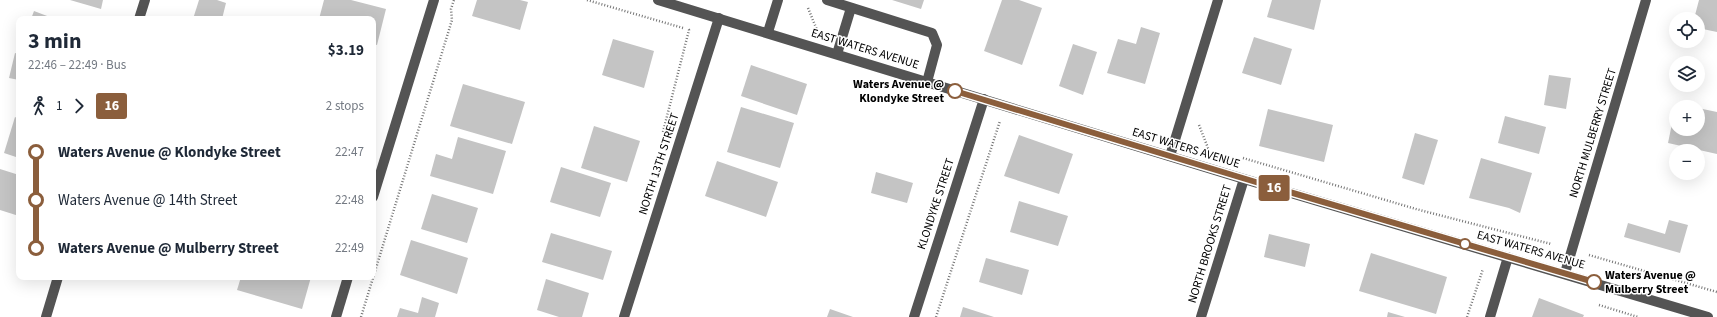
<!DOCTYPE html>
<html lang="en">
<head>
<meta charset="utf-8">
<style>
	body { margin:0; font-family:"Source Sans 3",sans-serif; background:#f2f2f3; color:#1f2937; height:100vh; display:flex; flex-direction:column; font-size:15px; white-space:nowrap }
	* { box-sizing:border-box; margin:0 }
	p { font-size:13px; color:#747a83 }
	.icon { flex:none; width:22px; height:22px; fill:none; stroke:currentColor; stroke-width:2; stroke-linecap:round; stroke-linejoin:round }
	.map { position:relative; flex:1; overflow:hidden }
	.drawer { position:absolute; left:16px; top:16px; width:360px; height:264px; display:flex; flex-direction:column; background:#fff; border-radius:8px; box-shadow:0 4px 16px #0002 }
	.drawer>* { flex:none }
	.badge { padding:0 8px; border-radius:3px; font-size:14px; line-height:26px }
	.fabs { position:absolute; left:1669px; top:12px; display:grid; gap:8px }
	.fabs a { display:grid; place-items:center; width:36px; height:36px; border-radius:50%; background:#fff; box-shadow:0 4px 16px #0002; font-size:20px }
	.map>.badge { position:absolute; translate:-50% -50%; box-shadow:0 0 0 2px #fff }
	.legs { display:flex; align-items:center; gap:6px; height:44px; padding:0 12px; font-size:13px }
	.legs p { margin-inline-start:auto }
	.overview { display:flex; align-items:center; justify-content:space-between; height:68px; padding:0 12px }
	h1 { font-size:22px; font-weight:700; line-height:30px }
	ul { padding:0 12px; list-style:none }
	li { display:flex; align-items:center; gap:14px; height:48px; font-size:15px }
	li i { display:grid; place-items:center; width:6px; height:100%; margin:0 5px; background:currentColor }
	li i::after { content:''; width:10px; height:10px; margin:-5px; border:3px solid; border-radius:50%; background:#fff }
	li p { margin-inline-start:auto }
	li:first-child i { background:linear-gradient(#0000 50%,currentColor 0) }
	li:last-child i { background:linear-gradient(currentColor 50%,#0000 0) }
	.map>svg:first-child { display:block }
</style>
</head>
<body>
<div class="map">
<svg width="1717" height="317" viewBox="0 0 1717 317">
	<rect width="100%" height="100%" fill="#fff"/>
	<g fill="#c4c4c4">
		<polygon points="70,0 103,0 101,9"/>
		<polygon points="199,0 217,0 226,3 222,19 193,19"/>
		<polygon points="324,0 351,0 386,9 377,45 373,44 373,19 319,19"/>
		<polygon points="477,0 520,0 528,2 520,30 472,16"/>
		<polygon points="892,0 924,0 921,9"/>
		<polygon points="1002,0 1019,0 1042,8 1022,65 984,51"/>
		<polygon points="1272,0 1321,0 1314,30 1267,17"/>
		<polygon points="1699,0 1717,0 1717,32 1698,28 1698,19 1694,19"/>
		<polygon points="34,11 55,19 31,19"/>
		<polygon points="1141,27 1160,33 1145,84 1107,73 1118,39 1136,44"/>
		<polygon points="1254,37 1292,49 1281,85 1242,73"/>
		<polygon points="613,39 654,51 644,88 602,75"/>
		<polygon points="1073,44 1097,52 1083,95 1059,86"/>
		<polygon points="15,53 19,54 19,80 9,78"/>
		<polygon points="751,65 807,84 797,115 741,96"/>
		<polygon points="1549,75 1571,78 1566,109 1544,105"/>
		<polygon points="463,84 525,102 512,144 450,126"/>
		<polygon points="741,107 794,123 780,168 727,152"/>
		<polygon points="1698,108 1717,112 1717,154 1668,143 1675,109 1676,129 1698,129"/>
		<polygon points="1268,109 1333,125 1324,162 1259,146"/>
		<polygon points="1505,116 1546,127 1539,154 1498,143"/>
		<polygon points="15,117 19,119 19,158 4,153"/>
		<polygon points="594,126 640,141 627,182 581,168"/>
		<polygon points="1415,133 1438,140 1424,185 1402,178"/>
		<polygon points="1019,135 1073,154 1059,194 1004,176"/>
		<polygon points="458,137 506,151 493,194 430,176 436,154 452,159"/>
		<polygon points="1481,158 1532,173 1520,213 1509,208 1469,198"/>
		<polygon points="717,161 778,182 766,217 705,196"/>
		<polygon points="561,167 611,183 600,217 550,202"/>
		<polygon points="0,169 19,175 19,216 0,210"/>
		<polygon points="876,172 913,183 907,203 871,193"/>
		<polygon points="432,194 478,208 467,243 421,229"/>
		<polygon points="1019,201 1068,216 1058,246 1010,232"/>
		<polygon points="1669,220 1688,225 1680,253 1624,237 1628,223 1665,234"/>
		<polygon points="551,233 612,251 603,280 542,262"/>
		<polygon points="1269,234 1310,244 1305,267 1264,257"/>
		<polygon points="411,240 468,258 457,294 400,275"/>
		<polygon points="1371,253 1447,277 1436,314 1359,291"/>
		<polygon points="986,258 1029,270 1022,295 979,282"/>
		<polygon points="241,277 311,277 302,309 237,290"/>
		<polygon points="546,279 589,293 582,317 559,317 537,310"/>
		<polygon points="422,297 439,303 435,317 397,317 400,308 418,313"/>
		<polygon points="1539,298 1584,315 1583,317 1532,317"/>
		<polygon points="963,307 994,317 960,317"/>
		<polygon points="830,309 853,317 827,317"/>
		<polygon points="1388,312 1405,317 1387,317"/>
	</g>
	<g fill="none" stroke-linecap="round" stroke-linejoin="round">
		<g stroke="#767676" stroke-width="2.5" stroke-dasharray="1 2" stroke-linecap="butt">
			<polyline points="587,0 683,28"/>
			<polyline points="808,8 817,30"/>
			<polyline points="1199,125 1208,148 1210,149"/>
			<polyline points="663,132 689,30 688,29"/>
			<polyline points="1243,158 1416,209 1551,244"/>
			<polyline points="1589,255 1717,292"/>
			<polyline points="1599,305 1638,317"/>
			<polyline points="361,317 452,20 451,9 454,0"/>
			<polyline points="936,317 1000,121"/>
			<polyline points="1467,317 1483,269"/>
		</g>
		<g stroke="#545454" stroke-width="10">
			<polyline points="658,0 1244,179 1708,317"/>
			<polyline points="827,0 932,33 937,45 927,82"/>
			<polyline points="139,19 145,0"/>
			<polyline points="768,32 778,0"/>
			<polyline points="837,54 851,8"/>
			<polyline points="1170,156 1218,0"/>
			<polyline points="373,197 434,0"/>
			<polyline points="1565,273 1646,0"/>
			<polyline points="46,317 58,277"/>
			<polyline points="336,317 348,277"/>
			<polyline points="624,317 719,18"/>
			<polyline points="914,317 984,99"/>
			<polyline points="1201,317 1244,179"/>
			<polyline points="1490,317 1508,257"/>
		</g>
	</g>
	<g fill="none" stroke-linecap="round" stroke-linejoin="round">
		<defs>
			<polyline id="line-1" points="955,91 1259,183 1594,282"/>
		</defs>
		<use href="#line-1" stroke="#fff" stroke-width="9"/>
		<use href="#line-1" stroke="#8b5e3c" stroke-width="6"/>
	</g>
	<g fill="#fff" stroke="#8b5e3c" stroke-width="2">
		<circle cx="955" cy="91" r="7"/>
		<circle cx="1465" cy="244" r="5"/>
		<circle cx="1594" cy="282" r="7"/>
	</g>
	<g text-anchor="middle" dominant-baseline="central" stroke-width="3" stroke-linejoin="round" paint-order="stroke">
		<g font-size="12" fill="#000" stroke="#fff">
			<text transform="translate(865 49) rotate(17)">EAST WATERS AVENUE</text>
			<text transform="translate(1593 133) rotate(-73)">NORTH MULBERRY STREET</text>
			<text transform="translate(1186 148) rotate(17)">EAST WATERS AVENUE</text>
			<text transform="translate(659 164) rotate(-72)">NORTH 13TH STREET</text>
			<text transform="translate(936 204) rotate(-72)">KLONDYKE STREET</text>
			<text transform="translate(1210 244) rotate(-73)">NORTH BROOKS STREET</text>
			<text transform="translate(1531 250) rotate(16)">EAST WATERS AVENUE</text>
		</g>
		<g font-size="12" font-weight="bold" fill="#000" stroke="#fff" text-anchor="end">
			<text x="944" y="84">Waters Avenue @<tspan x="944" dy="14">Klondyke Street</tspan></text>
			<text x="1605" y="275" text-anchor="start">Waters Avenue @<tspan x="1605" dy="14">Mulberry Street</tspan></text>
		</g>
	</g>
</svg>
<div class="fabs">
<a><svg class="icon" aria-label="locate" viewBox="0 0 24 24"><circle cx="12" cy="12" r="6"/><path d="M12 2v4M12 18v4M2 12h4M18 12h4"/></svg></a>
<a><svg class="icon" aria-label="layers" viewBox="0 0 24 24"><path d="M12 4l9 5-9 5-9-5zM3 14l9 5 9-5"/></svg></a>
<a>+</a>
<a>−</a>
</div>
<b class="badge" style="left:1274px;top:188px;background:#8b5e3c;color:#fff">16</b>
<section class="drawer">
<div class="overview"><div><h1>3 min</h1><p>22:46 – 22:49 · Bus</p></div><b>$3.19</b></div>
<div class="legs"><svg class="icon" aria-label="walk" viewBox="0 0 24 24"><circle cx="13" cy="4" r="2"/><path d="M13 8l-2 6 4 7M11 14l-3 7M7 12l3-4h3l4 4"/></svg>1<svg class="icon" aria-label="forward" viewBox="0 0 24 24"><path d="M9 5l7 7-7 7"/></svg><b class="badge" style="background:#8b5e3c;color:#fff">16</b><p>2 stops</p></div>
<ul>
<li><i style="color:#8b5e3c"></i><b>Waters Avenue @ Klondyke Street</b><p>22:47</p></li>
<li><i style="color:#8b5e3c"></i><span>Waters Avenue @ 14th Street</span><p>22:48</p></li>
<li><i style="color:#8b5e3c"></i><b>Waters Avenue @ Mulberry Street</b><p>22:49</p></li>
</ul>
</section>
</div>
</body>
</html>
